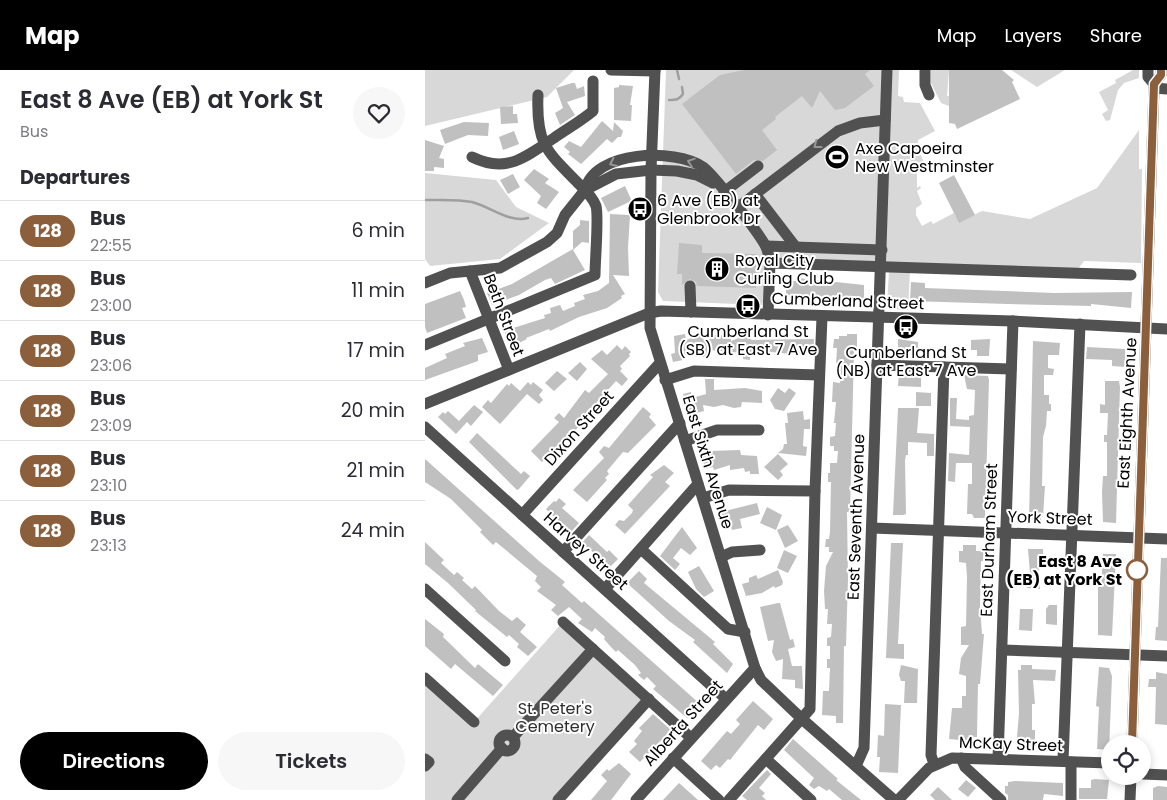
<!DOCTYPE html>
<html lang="en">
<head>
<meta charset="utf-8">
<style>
	body { margin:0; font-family:Poppins,sans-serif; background:#f7f7f7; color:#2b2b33; height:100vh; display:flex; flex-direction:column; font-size:19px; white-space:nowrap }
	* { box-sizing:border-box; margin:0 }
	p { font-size:16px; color:#7c7c81 }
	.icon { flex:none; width:28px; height:28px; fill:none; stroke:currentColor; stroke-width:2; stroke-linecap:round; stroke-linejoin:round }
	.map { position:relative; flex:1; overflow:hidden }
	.sheet { display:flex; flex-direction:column; background:#fff; width:425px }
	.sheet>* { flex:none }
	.badge { padding:0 10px; border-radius:16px; font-size:18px; line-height:32px }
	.buttons { position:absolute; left:676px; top:665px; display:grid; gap:10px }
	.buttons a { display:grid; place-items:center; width:50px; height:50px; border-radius:50%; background:#fff; box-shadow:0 2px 8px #0003; font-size:25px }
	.map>.badge { position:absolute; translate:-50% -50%; box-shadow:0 0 0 2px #fff }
	h2 { padding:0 20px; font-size:19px; line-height:45px }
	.round { display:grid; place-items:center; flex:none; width:52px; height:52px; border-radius:26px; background:#f7f7f7 }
	.headline { display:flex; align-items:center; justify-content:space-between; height:85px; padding:0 20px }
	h1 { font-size:24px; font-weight:600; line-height:38px }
	.button { display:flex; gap:10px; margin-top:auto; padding:10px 20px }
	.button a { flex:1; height:58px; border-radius:30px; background:#000; color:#fff; font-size:20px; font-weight:600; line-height:58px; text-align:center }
	.button a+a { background:#f7f7f7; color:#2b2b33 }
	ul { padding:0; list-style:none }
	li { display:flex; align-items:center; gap:15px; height:60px; padding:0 20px; border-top:1px solid #e1e1e2 }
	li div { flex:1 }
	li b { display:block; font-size:19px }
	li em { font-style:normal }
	li .badge { min-width:55px; font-weight:700; text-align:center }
	header { display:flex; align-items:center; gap:30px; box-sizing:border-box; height:70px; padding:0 25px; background:#000; color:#fff }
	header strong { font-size:24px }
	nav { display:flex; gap:28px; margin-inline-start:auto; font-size:18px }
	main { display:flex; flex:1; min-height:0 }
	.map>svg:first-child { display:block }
</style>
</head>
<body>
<header>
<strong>Map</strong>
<nav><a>Map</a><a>Layers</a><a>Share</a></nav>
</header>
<main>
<section class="sheet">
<div class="headline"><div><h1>East 8 Ave (EB) at York St</h1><p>Bus</p></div><a class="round"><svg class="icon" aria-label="heart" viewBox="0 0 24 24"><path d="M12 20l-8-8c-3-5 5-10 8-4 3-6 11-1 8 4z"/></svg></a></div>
<h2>Departures</h2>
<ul>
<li><span class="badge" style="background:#8b5e3c;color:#fff">128</span><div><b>Bus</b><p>22:55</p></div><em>6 min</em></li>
<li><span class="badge" style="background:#8b5e3c;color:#fff">128</span><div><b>Bus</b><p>23:00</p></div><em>11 min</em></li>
<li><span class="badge" style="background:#8b5e3c;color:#fff">128</span><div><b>Bus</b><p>23:06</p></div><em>17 min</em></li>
<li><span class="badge" style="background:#8b5e3c;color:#fff">128</span><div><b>Bus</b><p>23:09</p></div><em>20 min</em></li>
<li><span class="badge" style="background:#8b5e3c;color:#fff">128</span><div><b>Bus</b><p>23:10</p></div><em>21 min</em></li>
<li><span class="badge" style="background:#8b5e3c;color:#fff">128</span><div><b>Bus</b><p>23:13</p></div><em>24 min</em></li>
</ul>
<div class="button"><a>Directions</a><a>Tickets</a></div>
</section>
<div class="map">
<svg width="742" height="730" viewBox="0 0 742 730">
	<rect width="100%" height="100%" fill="#fff"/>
	<g fill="#d8d8d8">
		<polygon points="0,0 149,0 122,27 0,56"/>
		<polygon points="241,0 474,0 473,26 478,27 479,32 495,33 510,61 493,70 493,79 501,97 492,103 492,118 495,116 496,118 492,121 497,134 491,138 491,145 497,156 506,151 508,154 529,143 534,152 557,141 605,149 672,118 714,60 714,99 717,99 716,193 659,191 653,199 352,190 337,235 238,231 233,222"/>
		<polygon points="506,0 524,0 522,26 533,27 524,36 516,33 506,13"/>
		<polygon points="586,0 640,0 612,17"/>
		<polygon points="708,0 714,0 714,8 699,13 693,20 685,50 681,51 677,44 683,40 674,22 691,13 690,10"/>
		<polygon points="0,103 71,110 91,137 124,153 75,189 5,196 0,189"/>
		<polygon points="485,200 483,240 465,239 462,237 464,201"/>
		<polygon points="138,552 224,629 133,730 0,730 0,608 49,652"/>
	</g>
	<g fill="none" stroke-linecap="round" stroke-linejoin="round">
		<g stroke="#9f9f9f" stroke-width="2.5">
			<polyline points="252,0 254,9"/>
			<path d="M244,30c7,0 10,0 14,-6l-1,-7"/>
			<path d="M0,130c15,0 33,-1 47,2 19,5 37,21 56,16"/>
		</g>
	</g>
	<g fill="#c0c0c0">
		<polygon points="319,0 445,0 440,4 449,16 420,38 410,40 395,21 387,38 377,26 350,47 351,49 337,60 352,80 338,91 329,90 311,104 257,34 295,5"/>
		<polygon points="524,0 577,0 589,10 587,12 595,29 532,59 530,54 524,53"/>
		<polygon points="147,13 150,13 152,19 159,16 160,26 142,32 150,45 135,55 130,43 138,38 131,18"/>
		<polygon points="194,15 208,16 205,35 207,35 206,51 189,50 189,18 194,17"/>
		<polygon points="88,36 88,44 92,44 93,53 76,54 75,37"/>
		<polygon points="177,51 188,61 189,52 198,61 196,67 193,67 187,73 182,69 156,94 143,84 145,82 139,77 144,71 156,77"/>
		<polygon points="39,52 64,53 63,66 43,65 20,74 15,60"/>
		<polygon points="89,61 94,74 78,80 74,67"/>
		<polygon points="0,70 19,76 14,88 19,89 19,98 9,97 9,101 0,101"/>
		<polygon points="109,99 124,109 120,113 134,122 121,139 112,133 116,126 99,110"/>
		<polygon points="88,104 95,117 83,124 75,110"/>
		<polygon points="529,105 550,145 534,153 514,113"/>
		<polygon points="200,116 206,129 204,132 183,142 176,128"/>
		<polygon points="185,144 205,145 203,177 204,206 188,205 200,224 196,226 197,228 182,238 154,247 125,261 124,259 101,268 102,269 86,277 78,258 84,256 85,259 120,248 119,245 126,243 125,238 135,235 138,241 150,236 149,233 160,229 158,225 173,221 184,213"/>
		<polygon points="155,150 164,151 164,173 157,172 148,180 160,200 130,214 126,208 120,210 94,225 67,235 62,223 87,214 148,179 148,161 155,155"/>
		<polygon points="254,173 277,175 277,183 332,184 331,218 272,216 271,212 265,209 257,215 257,204 252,204"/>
		<polygon points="373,208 439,215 439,229 361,225 361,213 368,213 368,211 373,211"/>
		<polygon points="486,212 500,213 500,218 629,223 707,222 706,238 666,234 666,236 583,234 485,231"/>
		<polygon points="35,221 39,230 41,237 37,238 41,248 2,263 0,257 0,234"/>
		<polygon points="260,264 261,270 277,264 288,268 288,265 306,266 306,271 319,266 327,270 389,269 388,283 375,282 375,285 336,281 336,284 325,284 325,290 318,289 318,283 284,280 284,287 275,287 275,283 257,286 258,290 248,292 246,284 250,283 249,266"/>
		<polygon points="422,264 432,264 432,281 429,281 425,442 422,442 423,509 421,576 419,576 418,653 411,653 411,646 397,645 398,621 404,621 405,598 402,598 402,589 405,589 405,576 402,576 402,568 406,567 407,554 402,554 403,539 400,539 399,521 401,496 408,482 404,482 404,477 400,477 401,469 404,469 405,462 406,412 403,412 403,403 405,403 405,393 412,393 413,381 409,381 409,376 405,376 405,367 410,366 411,353 409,353 411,332 407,332 408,312 415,313 416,293 411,293 412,278 408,278 409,269 414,269 414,266 422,266"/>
		<polygon points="57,268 63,282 53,285 53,291 0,310 0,298 22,288 20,284 40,276 38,273"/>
		<polygon points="473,269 493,272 493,281 473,281"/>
		<polygon points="565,269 564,286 552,286 552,280 546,280 546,270"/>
		<polygon points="608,271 635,273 634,285 623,285 623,298 629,299 628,305 619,305 619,325 624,325 624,334 626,334 626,341 622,341 621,356 618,367 617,416 620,416 618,447 616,447 616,450 604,450"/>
		<polygon points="192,275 197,280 200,276 206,282 204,284 205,286 195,296 197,299 195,301 203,309 197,316 191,311 153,353 155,355 148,363 134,374 117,392 106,381 134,352 129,348 134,343 139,348 160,320 164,323 183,304 166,289 177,280 182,285"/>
		<polygon points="662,277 700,279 700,297 687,296 687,290 661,289"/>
		<polygon points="155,292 162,299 152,311 143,303"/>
		<polygon points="132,301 142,309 129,321 120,313"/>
		<polygon points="474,303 496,306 496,317 473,316"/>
		<polygon points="539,305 563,306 564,310 560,448 549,448 547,444 542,444 543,414 547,414 547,393 531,393 530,412 523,411 524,383 544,385 545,357 525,356 525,328 532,328 531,349 544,350 544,346 549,345 550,320 542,319"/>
		<polygon points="280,309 289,309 289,320 320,318 337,321 337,333 317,332 316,337 309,338 298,335 289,337 278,335 279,341 264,345 258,324 266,322 267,328 281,324"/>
		<polygon points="680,311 694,311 695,317 691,453 678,452 677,422 678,406 682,406 682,372 679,372 679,365 682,365 683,343 675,343 675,334 680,335"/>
		<polygon points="103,312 106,315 108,312 118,320 114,325 118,330 114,334 102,324 75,354 57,337 63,330 66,333 82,314 84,316 86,313 95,321"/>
		<polygon points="353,318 360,323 364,318 371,323 359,341 350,339 345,330"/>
		<polygon points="491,322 506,323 506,336 491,336"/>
		<polygon points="49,335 58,342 46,356 42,352 31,364 13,347 18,342 20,344 23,341 34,351"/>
		<polygon points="218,337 226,344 224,347 231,355 203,383 198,382 182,401 184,404 180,408 182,410 162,432 148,420 179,388 174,382 179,376 184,378"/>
		<polygon points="473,338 494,338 492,363 509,364 509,386 502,386 502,373 483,372 483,385 481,385 480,390 481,444 478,445 468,445"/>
		<polygon points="378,341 379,350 385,349 385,359 379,359 378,376 382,377 381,386 353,383 358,379 359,374 362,374 360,353 363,353 362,343"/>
		<polygon points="52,363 96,404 99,401 105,406 94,419 92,420 44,372"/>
		<polygon points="315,380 316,385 332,386 334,404 325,404 325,401 320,402 319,398 305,400 305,395 289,400 288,397 281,399 276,387 285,381"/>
		<polygon points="353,384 363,394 355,401 358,405 353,410 339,397"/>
		<polygon points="0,389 114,491 140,512 137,515 157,533 159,531 275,634 262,648 228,619 231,616 222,607 219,610 213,605 216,603 210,595 193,580 191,582 185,576 179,569 180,567 170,558 167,562 153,553 157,549 144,537 133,546 126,540 131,535 112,521 116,517 110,511 112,506 71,472 68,475 55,462 57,460 26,429 0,412"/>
		<polygon points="239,395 249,403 240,412 245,416 200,464 190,455 194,450 199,451 207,443 208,440 203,435 228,407 225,405"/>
		<polygon points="134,428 141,434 137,438 154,453 145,463 121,439 129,431 131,432"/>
		<polygon points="332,433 335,444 315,449 317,458 307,460 305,454 300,455 296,442"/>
		<polygon points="342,437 357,445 351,460 335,453"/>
		<polygon points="363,455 373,471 360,478 352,460"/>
		<polygon points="257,457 272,478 265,485 256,478 248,488 255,494 250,500 235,486"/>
		<polygon points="164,465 182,482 184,480 193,489 185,497 157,473"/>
		<polygon points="0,472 19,490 16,493 29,505 32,502 39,508 37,510 47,519 50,516 74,541 87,551 92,547 101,555 95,562 112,577 103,586 92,577 94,574 84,565 82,567 50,541 51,540 23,513 0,494"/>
		<polygon points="466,473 478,473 473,574 479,574 479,589 461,588"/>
		<polygon points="538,475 551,475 551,481 559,481 558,491 556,491 555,537 557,564 559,564 555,614 553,614 552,667 545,667 545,671 524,669 527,638 537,638 537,626 541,626 541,606 534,604 536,588 544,575 536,575 536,557 541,556 542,507 541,493 534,492 534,481 538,481"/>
		<polygon points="603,479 618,479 618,499 614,499 615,519 602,518 602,503 605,503"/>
		<polygon points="359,480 372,486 363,503 352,498"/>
		<polygon points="678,484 691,484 687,566 673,565 673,517 676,517"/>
		<polygon points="736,488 742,488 742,571 730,570 731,557 733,557"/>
		<polygon points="274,496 289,521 279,527 271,519 263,502"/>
		<polygon points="353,500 358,512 357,515 350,518 349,516 337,523 321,526 317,514 324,512 324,508 331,505 333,509"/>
		<polygon points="214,501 222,509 219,513 290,572 288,574 308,594 302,603 268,572 270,570 244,551 202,513"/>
		<polygon points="353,533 355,533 365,570 368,569 370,577 363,579 367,596 377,596 378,619 370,618 370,610 357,609 358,589 351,591 347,582 349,570 343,571 335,537"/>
		<polygon points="624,535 632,535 632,555 621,554 621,539"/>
		<polygon points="595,539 608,539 607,561 594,560"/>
		<polygon points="0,549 19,564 18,567 50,598 53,594 78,615 68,626 30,594 26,599 0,576"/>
		<polygon points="476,595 493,599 492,633 479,633 480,611 476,611 474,605"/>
		<polygon points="596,595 607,595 607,599 631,600 630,611 608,610 610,634 607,634 607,660 610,660 610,671 606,671 605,677 591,677 594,644 593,600 596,600"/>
		<polygon points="674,597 684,598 687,606 684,680 672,679 674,637 671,636"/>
		<polygon points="731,602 742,604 742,655 730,654 731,617 723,617 724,609 731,609"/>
		<polygon points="328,631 348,649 339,660 333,655 305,690 303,689 295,698 291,695 286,700 276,691 302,661 306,664 315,654 311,650"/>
		<polygon points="460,634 476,635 473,703 454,702 455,687 452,687 453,665 459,666"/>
		<polygon points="228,644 246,660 215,692 204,682 212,674 209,671 217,661 214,658"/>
		<polygon points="368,669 413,709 411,710 436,730 417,730 404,719 402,721 394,716 389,719 384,715 389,708 359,680"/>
		<polygon points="194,693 206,704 186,730 166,730 182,711 176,705 182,699 184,701"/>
		<polygon points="342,700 346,704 334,718 340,723 337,726 341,730 322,730 317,726"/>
		<polygon points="670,709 684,710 682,729 654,729 654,718 666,718 666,710"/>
		<polygon points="541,710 551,718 543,727 533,719"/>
		<polygon points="590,711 638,713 638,726 619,724 618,730 583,730 583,725 580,723 580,716 583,716 583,712"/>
		<polygon points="254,713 273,730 238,730"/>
		<polygon points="733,716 742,717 742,730 728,730 728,718"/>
		<polygon points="513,717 527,730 510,730 505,725"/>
	</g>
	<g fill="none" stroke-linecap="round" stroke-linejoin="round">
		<g stroke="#515151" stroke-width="11">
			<polyline points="186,0 230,1"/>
			<polyline points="230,0 226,100 225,258 330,598 336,610 377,649 469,730"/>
			<polyline points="500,0 500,15 504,25"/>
			<polyline points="729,14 736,5 736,0"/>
			<polyline points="729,18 742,19"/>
			<path d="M47,87c35,17 53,0 82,-19 13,-9 27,-17 39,-27v-30"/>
			<path d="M160,120c9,-40 90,-42 118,-23 11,8 55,65 62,78 3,5 4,13 5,18l361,12"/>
			<polyline points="299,122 333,96"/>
			<polyline points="330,124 370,176"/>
			<polyline points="312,138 413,61 435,53 460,50"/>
			<polyline points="341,176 457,180"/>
			<polyline points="45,201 84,300"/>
			<polyline points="0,213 25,203 75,198 122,172 132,163 140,145 160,120 191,104 226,100 252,101 272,105 288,113"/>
			<polyline points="265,216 266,242"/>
			<polyline points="343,245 345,193"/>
			<path d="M0,275l170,-70c0,-14 4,-59 1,-69 -3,-9 -13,-18 -19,-24 -32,-32 -41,-40 -39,-87"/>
			<polyline points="452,295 586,299"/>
			<polyline points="240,310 269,301 394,305"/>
			<polyline points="0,334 224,243 236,241 588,251 742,259"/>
			<polyline points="0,357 301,629"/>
			<polyline points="260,371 292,360 334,360"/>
			<polyline points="278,428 304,420 390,421 397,247"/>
			<polyline points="97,445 235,293"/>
			<polyline points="447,458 742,469"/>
			<polyline points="216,479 303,559 320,562"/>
			<polyline points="138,482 255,353"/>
			<polyline points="296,487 307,482 335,480"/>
			<polyline points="0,519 80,591"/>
			<polyline points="180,519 273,414"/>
			<polyline points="138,552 266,668"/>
			<polyline points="577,580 742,586"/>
			<polyline points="0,608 49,652"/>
			<circle cx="82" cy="673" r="8"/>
			<polyline points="88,667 168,579"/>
			<polyline points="707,674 729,18 729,14 723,7 723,0"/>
			<polyline points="248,688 294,730"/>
			<polyline points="536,688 540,697 576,730"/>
			<polyline points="0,689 4,692 0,696"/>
			<polyline points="341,689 386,730"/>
			<polyline points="573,689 588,251"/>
			<polyline points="638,691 655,254"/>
			<polyline points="509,694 506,685 519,297"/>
			<polyline points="431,696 439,678 462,0"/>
			<polyline points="718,704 742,705"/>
			<polyline points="32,730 77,678"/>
			<polyline points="133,730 224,629"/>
			<polyline points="211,730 330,598"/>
			<polyline points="304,730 385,639 390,421"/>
			<polyline points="473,730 504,698 527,688 685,693"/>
			<polyline points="646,730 646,692"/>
			<polyline points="705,730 706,706"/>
		</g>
	</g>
	<defs><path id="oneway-chevron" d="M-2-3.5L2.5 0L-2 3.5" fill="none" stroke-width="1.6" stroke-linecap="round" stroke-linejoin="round" transform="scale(1.25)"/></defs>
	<g stroke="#979797">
		<use href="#oneway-chevron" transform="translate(392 75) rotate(143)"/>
		<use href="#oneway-chevron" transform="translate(266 92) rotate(-161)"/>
		<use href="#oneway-chevron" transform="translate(188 93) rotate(155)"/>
	</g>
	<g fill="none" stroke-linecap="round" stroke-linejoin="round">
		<defs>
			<polyline id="line" points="707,674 729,14 736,5 736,0"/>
		</defs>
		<use href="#line" stroke="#fff" stroke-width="11"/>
		<use href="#line" stroke="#8b5e3c" stroke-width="8"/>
	</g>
	<defs>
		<symbol id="stadium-disc" viewBox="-11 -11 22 22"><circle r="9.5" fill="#000" stroke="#fff"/><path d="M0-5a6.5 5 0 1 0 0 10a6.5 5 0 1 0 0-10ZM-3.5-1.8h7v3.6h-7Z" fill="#fff"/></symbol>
		<symbol id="bus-disc" viewBox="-11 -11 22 22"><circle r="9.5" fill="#000" stroke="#fff"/><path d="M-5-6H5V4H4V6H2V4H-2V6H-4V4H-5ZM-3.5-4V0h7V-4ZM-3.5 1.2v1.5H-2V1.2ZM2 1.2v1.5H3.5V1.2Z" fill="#fff"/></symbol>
		<symbol id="building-disc" viewBox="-11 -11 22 22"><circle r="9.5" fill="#000" stroke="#fff"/><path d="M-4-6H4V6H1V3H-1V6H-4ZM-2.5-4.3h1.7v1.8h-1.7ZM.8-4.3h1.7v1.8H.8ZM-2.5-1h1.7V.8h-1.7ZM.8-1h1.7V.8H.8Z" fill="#fff"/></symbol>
	</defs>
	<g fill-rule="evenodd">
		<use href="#stadium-disc" x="398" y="73" width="28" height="28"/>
		<use href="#bus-disc" x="201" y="125" width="28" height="28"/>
		<use href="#building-disc" x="278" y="185" width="28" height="28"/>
		<use href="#bus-disc" x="309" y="222" width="28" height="28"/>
		<use href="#bus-disc" x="467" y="243" width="28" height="28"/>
	</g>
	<circle fill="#fff" stroke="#8b5e3c" stroke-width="2.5" cx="712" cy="500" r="10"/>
	<g text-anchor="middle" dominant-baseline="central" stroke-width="4" stroke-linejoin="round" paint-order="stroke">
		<g font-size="16" fill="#000" stroke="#fff" text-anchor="start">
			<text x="430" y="78">Axe Capoeira<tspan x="430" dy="18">New Westminster</tspan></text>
			<text x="232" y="130">6 Ave (EB) at<tspan x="232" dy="18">Glenbrook Dr</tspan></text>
			<text x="310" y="190">Royal City<tspan x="310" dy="18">Curling Club</tspan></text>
			<text x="323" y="261" text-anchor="middle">Cumberland St<tspan x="323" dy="18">(SB) at East 7 Ave</tspan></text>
			<text x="481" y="282" text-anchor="middle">Cumberland St<tspan x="481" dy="18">(NB) at East 7 Ave</tspan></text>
		</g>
		<g font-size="16" fill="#000" stroke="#fff">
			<text transform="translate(423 231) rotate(2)">Cumberland Street</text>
			<text transform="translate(79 245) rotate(69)">Beth Street</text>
			<text transform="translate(702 343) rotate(-87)">East Eighth Avenue</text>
			<text transform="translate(154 358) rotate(-48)">Dixon Street</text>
			<text transform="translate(283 392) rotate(73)">East Sixth Avenue</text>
			<text transform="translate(431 447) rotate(-88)">East Seventh Avenue</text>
			<text transform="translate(625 448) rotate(2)">York Street</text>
			<text transform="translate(564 470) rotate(-88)">East Durham Street</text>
			<text transform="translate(161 481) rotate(42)">Harvey Street</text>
			<text transform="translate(258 653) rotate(-48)">Alberta Street</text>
			<text transform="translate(586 674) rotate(2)">McKay Street</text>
		</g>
		<g font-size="16" font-weight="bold" fill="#000" stroke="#fff" text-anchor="end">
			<text x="697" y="491">East 8 Ave<tspan x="697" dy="18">(EB) at York St</tspan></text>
		</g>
		<g font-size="16" fill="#2f2f2f" stroke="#fff">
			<text x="130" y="638">St. Peter's<tspan x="130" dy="18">Cemetery</tspan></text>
		</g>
	</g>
</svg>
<div class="buttons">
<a><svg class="icon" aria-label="locate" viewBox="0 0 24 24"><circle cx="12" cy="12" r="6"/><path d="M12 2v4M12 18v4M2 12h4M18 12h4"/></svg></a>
</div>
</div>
</main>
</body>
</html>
